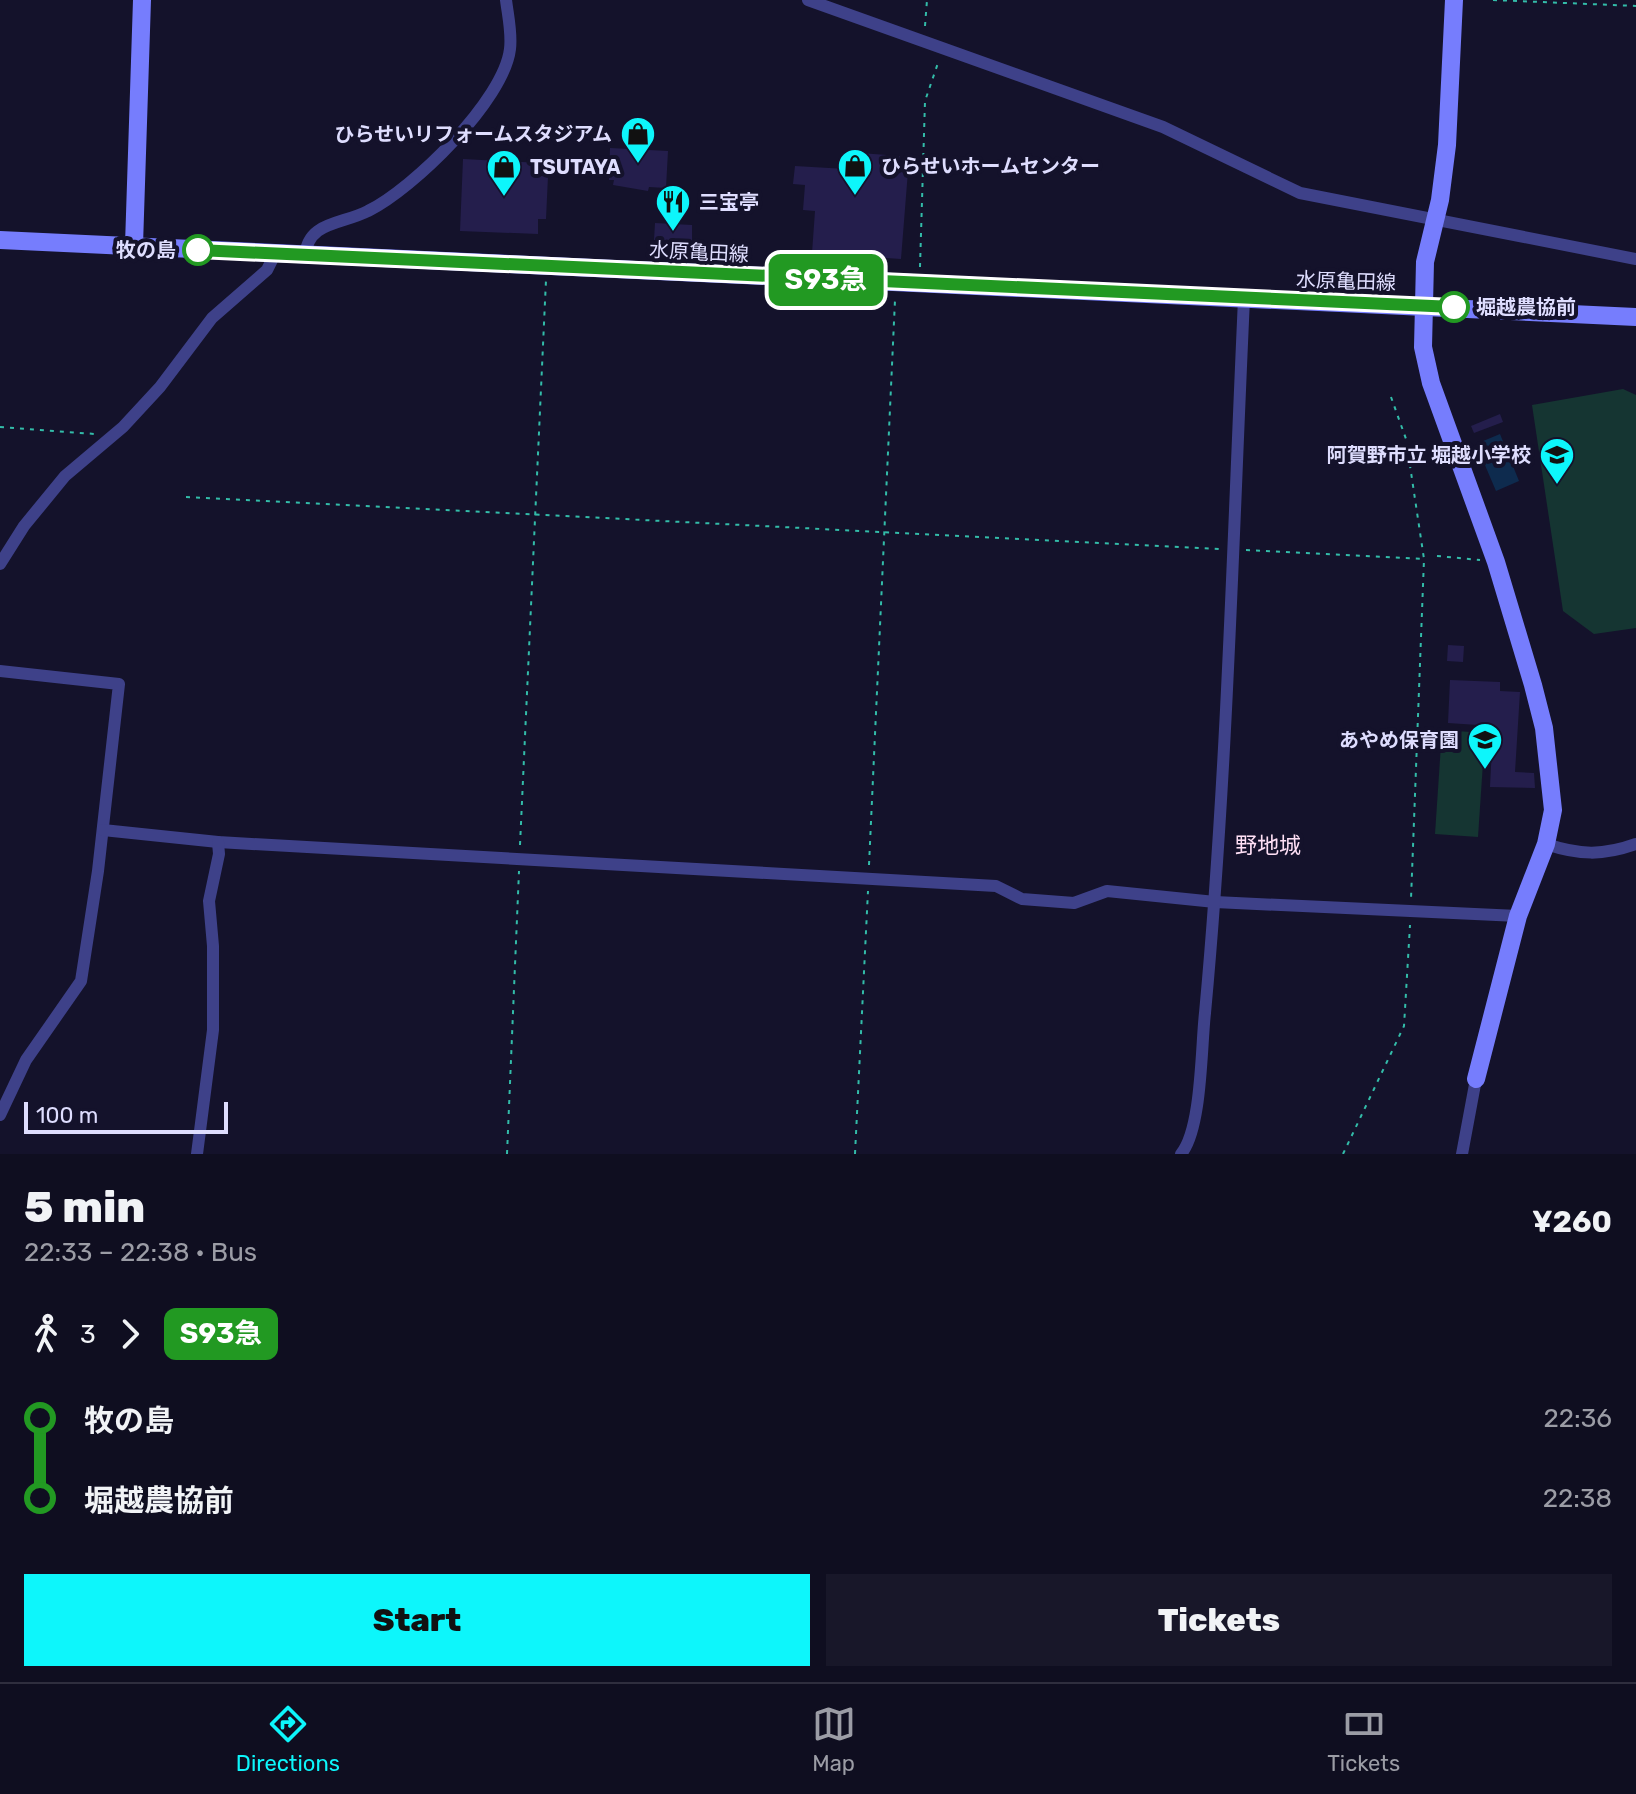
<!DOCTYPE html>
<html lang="en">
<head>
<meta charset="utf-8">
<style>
	body { margin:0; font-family:Rubik,"Noto Sans JP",sans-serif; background:#181729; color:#f1f3f6; height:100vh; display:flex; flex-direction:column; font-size:30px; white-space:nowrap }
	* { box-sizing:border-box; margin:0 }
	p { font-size:26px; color:#9b9ca5 }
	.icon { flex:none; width:44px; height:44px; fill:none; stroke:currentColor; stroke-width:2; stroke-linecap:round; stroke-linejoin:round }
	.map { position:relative; height:1154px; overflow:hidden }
	.side { display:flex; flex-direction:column; background:#0f0e20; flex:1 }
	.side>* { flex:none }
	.badge { padding:0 16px; border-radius:12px; font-size:28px; line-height:52px }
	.scale { position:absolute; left:24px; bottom:20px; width:204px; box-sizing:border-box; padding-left:8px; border:4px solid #deddfe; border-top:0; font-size:22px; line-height:28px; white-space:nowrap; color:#deddfe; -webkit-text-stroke:6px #14122b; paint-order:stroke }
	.map>.badge { position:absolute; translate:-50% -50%; box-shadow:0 0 0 4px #fff }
	.legs { display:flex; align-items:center; gap:12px; height:88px; padding:0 24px; font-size:26px }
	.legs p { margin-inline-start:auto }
	.head { display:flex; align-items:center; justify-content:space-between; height:136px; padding:0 24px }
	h1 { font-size:44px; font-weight:800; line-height:60px }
	.button { display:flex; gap:16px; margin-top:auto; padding:16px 24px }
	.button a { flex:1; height:92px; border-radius:0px; background:#0df6fb; color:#111; font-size:32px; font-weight:800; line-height:92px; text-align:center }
	.button a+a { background:#181729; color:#f1f3f6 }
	ul { padding:0 24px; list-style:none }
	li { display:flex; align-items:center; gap:28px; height:80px; font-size:30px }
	li i { display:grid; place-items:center; width:12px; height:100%; margin:0 10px; background:currentColor }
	li i::after { content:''; width:20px; height:20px; margin:-10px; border:6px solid; border-radius:50%; background:#0f0e20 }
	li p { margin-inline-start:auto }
	li:first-child i { background:linear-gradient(#0000 50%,currentColor 0) }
	li:last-child i { background:linear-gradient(currentColor 50%,#0000 0) }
	.menu { display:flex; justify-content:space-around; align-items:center; height:112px; border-top:2px solid #2f2e3e; background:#0f0e20; font-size:22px; color:#9b9ca5 }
	.menu a { display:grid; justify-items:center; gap:4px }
	.menu .current { color:#0df6fb }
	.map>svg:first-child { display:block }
</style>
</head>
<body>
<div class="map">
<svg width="1636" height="1154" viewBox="0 0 1636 1154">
	<rect width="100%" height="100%" fill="#14122b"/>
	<g fill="#153532">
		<polygon points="1623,389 1636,395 1636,628 1594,634 1563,611 1532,405"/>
		<polygon points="1442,730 1485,733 1478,837 1435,834"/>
	</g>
	<polygon fill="#0e2b4e" points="1500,434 1519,481 1496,491 1476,444"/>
	<g fill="#241e4c">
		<polygon points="610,148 668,151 666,188 649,187 648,191 613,185 614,180 609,180"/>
		<polygon points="847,152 900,156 899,171 908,171 901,259 812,253 815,211 803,210 805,185 793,184 795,166 846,169"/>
		<polygon points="463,159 541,163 540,176 548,176 546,219 538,219 538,234 460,231"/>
		<polygon points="655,223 692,225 692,243 681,242 681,248 671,247 671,241 654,240"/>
		<polygon points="1500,414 1503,422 1474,433 1471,426"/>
		<polygon points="1448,645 1464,646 1463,662 1447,661"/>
		<polygon points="1450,680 1500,682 1500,691 1520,692 1515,772 1534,773 1535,788 1490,787 1493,726 1448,723"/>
	</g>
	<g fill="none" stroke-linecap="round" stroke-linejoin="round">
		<g stroke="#33bca9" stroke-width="2" stroke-dasharray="4 6" stroke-linecap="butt">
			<polyline points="1493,0 1636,6"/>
			<polyline points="925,26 927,0"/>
			<polyline points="920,267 925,101 939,60"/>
			<polyline points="1391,397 1406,439 1424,559 1411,899"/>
			<polyline points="0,427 95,434"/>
			<polyline points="186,497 1219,549"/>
			<polyline points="1246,550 1424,559"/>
			<polyline points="1437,556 1480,560"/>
			<polyline points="520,845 546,280"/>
			<polyline points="869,865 895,300"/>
			<polyline points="507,1154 519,871"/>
			<polyline points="855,1154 868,891"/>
			<polyline points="1343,1154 1404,1026 1410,925"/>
		</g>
		<g stroke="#3e4189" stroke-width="12">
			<polyline points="808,0 1163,127 1300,193 1636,259"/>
			<path d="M305,256c3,-35 36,-31 63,-45 45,-22 136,-111 142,-162 2,-16 -2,-33 -4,-49"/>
			<polyline points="0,564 24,526 65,476 123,427 160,387 212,318 267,270 275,254"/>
			<polyline points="0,671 119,684 98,871 81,981 26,1060 0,1115"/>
			<polyline points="103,830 218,842 996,886 1022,899 1074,903 1107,891 1215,902 1518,916"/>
			<path d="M1546,844c33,11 57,12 90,0"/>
			<polyline points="197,1154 213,1030 213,946 209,901 219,854 218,842"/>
			<path d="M1181,1154c21,-25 20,-107 24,-141 22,-237 28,-476 39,-714"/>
			<polyline points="1462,1154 1476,1079"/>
		</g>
		<g stroke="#767dfd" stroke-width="18">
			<polyline points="1454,0 1447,145 1440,200 1425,262 1423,347 1431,383 1496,562 1533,685 1544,728 1553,810 1546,844 1518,916 1476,1079"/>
			<polyline points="0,240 1636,317"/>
			<polyline points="134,245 142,0"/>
		</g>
	</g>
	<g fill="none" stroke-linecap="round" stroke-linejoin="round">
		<defs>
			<polyline id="line-1" points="198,250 1454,307"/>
		</defs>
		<use href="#line-1" stroke="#fff" stroke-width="18"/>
		<use href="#line-1" stroke="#292" stroke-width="12"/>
	</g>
	<defs>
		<symbol id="shop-pin" viewBox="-11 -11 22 30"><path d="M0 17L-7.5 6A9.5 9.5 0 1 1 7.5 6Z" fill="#0df6fb" stroke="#14122b"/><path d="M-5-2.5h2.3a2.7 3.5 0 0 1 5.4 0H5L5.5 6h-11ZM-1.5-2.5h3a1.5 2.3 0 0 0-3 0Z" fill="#111"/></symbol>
		<symbol id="restaurant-pin" viewBox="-11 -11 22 30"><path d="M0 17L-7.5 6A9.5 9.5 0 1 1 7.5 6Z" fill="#0df6fb" stroke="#14122b"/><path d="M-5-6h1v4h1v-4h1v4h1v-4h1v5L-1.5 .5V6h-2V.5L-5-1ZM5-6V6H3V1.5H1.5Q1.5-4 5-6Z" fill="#111"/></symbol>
		<symbol id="school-pin" viewBox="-11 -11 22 30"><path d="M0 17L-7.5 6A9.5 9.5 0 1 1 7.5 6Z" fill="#0df6fb" stroke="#14122b"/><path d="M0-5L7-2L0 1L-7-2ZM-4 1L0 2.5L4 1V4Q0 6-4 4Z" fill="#111"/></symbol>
	</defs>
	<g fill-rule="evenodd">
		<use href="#shop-pin" x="618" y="114" width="40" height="54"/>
		<use href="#shop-pin" x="835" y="146" width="40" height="54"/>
		<use href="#shop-pin" x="484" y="147" width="40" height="54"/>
		<use href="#restaurant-pin" x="653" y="182" width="40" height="54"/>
		<use href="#school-pin" x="1537" y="435" width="40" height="54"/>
		<use href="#school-pin" x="1465" y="720" width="40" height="54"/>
	</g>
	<g fill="#fff" stroke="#292" stroke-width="4">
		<circle cx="198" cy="250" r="14"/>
		<circle cx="1454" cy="307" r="14"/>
	</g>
	<g text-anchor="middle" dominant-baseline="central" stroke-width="8" stroke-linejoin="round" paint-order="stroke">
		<g font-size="20" font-weight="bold" fill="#deddfe" stroke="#14122b" text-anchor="end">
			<text x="612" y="134">ひらせいリフォームスタジアム</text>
			<text x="881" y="166" text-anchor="start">ひらせいホームセンター</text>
			<text x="530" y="167" text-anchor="start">TSUTAYA</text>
			<text x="699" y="202" text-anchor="start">三宝亭</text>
			<text x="1531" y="455">阿賀野市立 堀越小学校</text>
			<text x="1459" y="740">あやめ保育園</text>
		</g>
		<g font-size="20" font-weight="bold" fill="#deddfe" stroke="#14122b" text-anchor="end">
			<text x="176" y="250">牧の島</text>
			<text x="1476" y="307" text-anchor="start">堀越農協前</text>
		</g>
		<g font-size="20" fill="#deddfe" stroke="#14122b">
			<text transform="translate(699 252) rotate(3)">水原亀田線</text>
			<text transform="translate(1346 281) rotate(2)">水原亀田線</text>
		</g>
		<g font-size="22" fill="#fedff5" stroke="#14122b">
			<text x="1268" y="845">野地城</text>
		</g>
	</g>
</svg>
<div class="scale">100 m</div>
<b class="badge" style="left:826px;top:280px;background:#292;color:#fff">S93急</b>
</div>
<section class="side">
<div class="head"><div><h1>5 min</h1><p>22:33 – 22:38 · Bus</p></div><b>¥260</b></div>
<div class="legs"><svg class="icon" aria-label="walk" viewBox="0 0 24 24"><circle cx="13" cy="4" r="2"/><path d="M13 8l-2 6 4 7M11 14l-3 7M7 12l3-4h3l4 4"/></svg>3<svg class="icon" aria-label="forward" viewBox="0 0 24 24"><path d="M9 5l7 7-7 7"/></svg><b class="badge" style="background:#292;color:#fff">S93急</b></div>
<ul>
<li><i style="color:#292"></i><b>牧の島</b><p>22:36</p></li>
<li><i style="color:#292"></i><b>堀越農協前</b><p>22:38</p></li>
</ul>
<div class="button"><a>Start</a><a>Tickets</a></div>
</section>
<nav class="menu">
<a class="current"><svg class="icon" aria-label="directions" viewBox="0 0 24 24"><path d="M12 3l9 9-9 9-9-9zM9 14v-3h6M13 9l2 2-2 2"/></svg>Directions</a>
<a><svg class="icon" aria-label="map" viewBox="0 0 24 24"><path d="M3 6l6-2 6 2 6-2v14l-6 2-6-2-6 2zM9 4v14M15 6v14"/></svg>Map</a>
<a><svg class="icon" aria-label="tickets" viewBox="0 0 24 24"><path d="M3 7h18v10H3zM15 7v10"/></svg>Tickets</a>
</nav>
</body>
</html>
